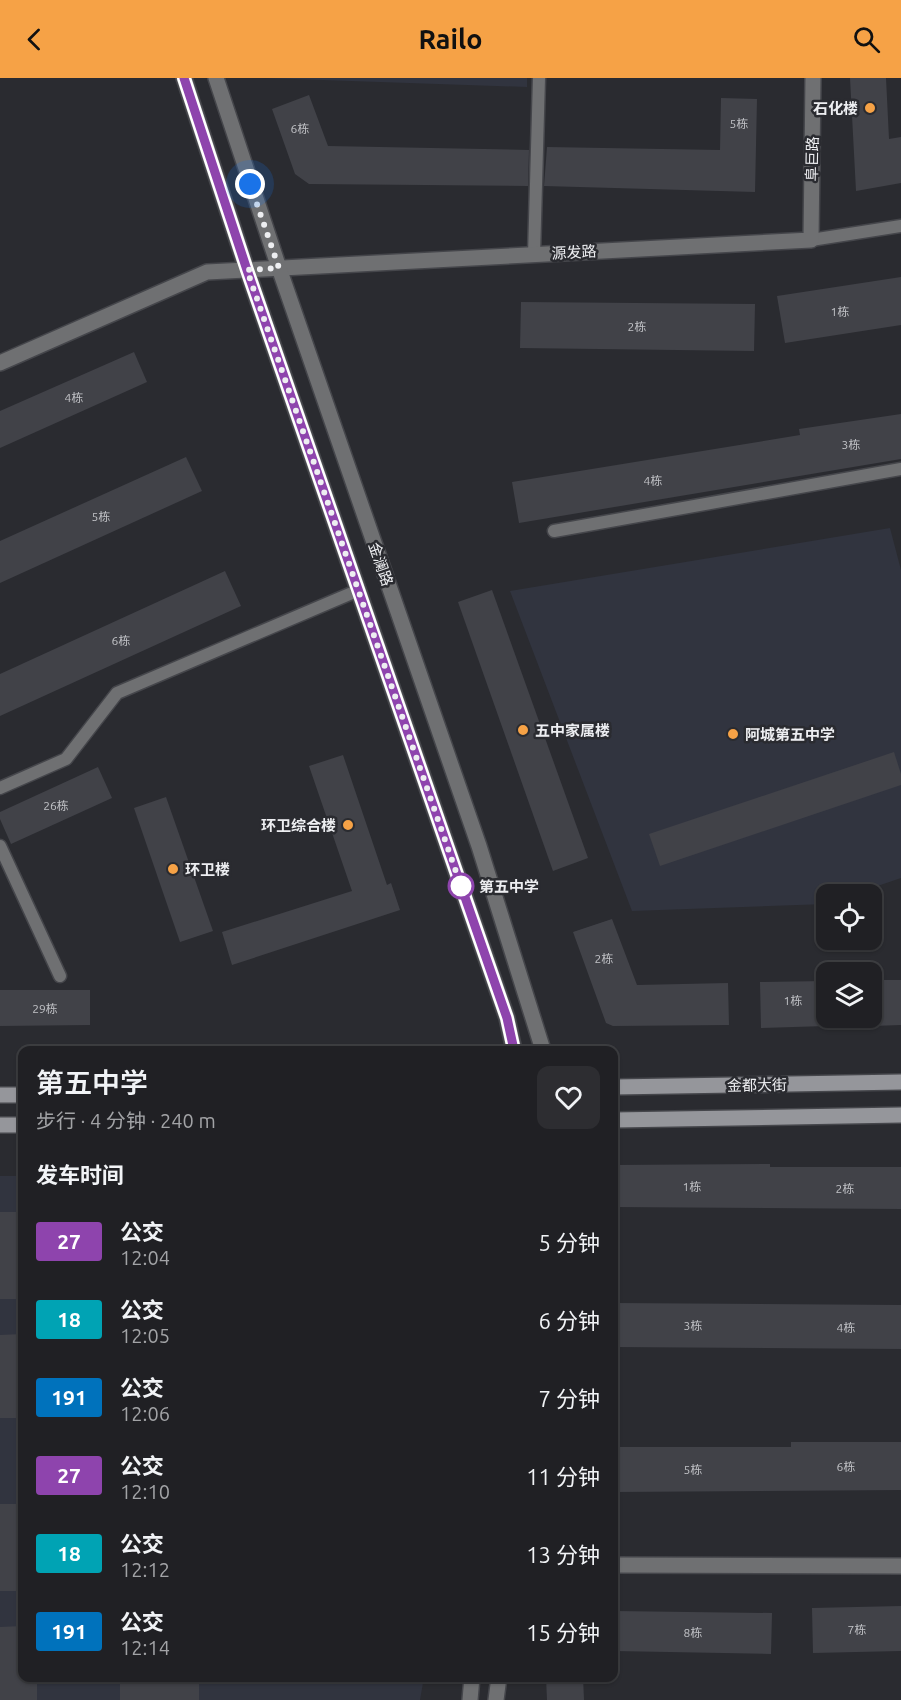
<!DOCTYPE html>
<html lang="zh">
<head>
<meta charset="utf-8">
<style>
	body { margin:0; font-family:Ubuntu,"Noto Sans SC",sans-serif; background:#2d2d31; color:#f1f3f6; height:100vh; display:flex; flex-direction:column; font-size:22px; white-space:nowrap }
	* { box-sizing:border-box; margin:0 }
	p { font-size:20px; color:#a2a3a6 }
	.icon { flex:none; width:33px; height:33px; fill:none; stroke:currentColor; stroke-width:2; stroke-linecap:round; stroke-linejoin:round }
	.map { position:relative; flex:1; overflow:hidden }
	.panel { position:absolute; left:18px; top:968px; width:600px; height:636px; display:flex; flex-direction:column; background:#202024; border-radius:12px; box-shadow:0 2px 4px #0004,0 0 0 2px #3d3e41 }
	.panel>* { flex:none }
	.badge { padding:0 12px; border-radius:4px; font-size:21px; line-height:39px }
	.tools { position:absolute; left:816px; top:806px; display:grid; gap:12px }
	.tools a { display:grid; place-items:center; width:66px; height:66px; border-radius:12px; background:#202024; box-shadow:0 2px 4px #0004,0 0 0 2px #3d3e41; font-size:30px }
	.you { position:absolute; width:30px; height:30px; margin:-15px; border:4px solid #fff; border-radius:50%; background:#1a73e8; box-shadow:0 0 0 9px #1a73e833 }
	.map>.badge { position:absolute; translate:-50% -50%; box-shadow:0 0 0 3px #fff }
	h2 { padding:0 18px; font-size:22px; line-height:54px }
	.round { display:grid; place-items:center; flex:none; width:63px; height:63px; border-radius:12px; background:#2d2d31 }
	.head { display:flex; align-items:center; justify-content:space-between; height:102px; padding:0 18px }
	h1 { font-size:28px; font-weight:600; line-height:45px }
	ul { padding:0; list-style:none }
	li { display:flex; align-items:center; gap:18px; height:78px; padding:0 18px }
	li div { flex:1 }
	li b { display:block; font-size:22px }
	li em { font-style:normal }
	li .badge { min-width:66px; font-weight:700; text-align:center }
	header { display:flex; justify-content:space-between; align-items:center; height:78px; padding:0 18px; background:#f6a246; color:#111; font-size:27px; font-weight:600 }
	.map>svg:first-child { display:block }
</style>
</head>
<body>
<header><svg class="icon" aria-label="back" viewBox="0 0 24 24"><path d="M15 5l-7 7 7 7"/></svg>Railo<svg class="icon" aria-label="search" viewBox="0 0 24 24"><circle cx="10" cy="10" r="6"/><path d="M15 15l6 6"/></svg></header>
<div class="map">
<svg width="901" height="1622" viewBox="0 0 901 1622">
	<rect width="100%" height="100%" fill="#2a2b30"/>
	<g fill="#31343f">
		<polygon points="264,0 527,0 527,9"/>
		<polygon points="890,450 901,492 901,800 854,816 826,816 826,826 632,833 510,513"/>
		<polygon points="0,1098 22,1098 22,1599 424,1599 420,1622 0,1622"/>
	</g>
	<g fill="#414248">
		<polygon points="850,0 886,0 889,61 901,59 901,105 856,113"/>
		<polygon points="309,17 328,68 529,72 528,108 309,106 295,96 272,31"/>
		<polygon points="721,20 757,21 755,114 544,108 547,69 720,72"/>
		<polygon points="901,199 901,247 785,265 777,218"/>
		<polygon points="521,224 755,226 754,273 520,270"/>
		<polygon points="134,274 147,304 0,370 0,333"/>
		<polygon points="901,336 901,381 519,445 512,404 800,357 799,351"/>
		<polygon points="186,379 202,413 0,505 0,463"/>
		<polygon points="225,493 241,528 0,638 0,596"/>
		<polygon points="492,512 588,780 553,793 458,524"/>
		<polygon points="894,674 901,696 901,707 660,788 649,756"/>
		<polygon points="343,677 387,807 391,805 400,832 232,887 222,854 352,813 309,688"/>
		<polygon points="98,689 112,720 11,766 0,741 0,734"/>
		<polygon points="166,719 213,853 180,864 134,730"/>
		<polygon points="612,841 637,907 728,905 729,947 613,948 606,945 573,854"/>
		<polygon points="872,902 901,902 901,947 872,948"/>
		<polygon points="826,903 826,948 761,950 760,904"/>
		<polygon points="0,912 90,912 90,947 0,948"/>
		<polygon points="770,1086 770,1089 901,1089 901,1131 614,1129 614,1087"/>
		<rect x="0" y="1134" width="22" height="87"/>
		<polygon points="614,1225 901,1227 901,1271 614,1269"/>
		<polygon points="22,1256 22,1340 0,1340 0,1257"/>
		<polygon points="791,1364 901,1364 901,1412 614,1414 614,1369 791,1369"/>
		<rect x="0" y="1426" width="22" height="87"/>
		<polygon points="901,1528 901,1573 813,1575 812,1530"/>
		<polygon points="614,1533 772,1535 771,1576 614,1573"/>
		<polygon points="22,1548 22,1599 37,1599 37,1622 0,1622 0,1549"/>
		<rect x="120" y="1599" width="79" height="23"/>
		<polygon points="546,1599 583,1599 584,1622 547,1622"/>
	</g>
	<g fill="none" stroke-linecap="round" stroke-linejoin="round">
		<defs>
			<g id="service">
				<polyline points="811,162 901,148"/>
				<polyline points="534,177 539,0"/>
				<polyline points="554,453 901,391"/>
				<polyline points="0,710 66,681 117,615 359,512"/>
				<polyline points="0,768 60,898"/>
			</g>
			<g id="minor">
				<polyline points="0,285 207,194 811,162 813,0"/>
				<polyline points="614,1487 901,1488"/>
			</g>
			<g id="tertiary">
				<polyline points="184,0 247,192 507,940 514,972"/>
				<polyline points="216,0 279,190 479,768 543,972"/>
				<polyline points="470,1622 472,1599"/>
				<polyline points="496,1622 499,1599"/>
			</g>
			<g id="secondary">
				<polyline points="614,1009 901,1004"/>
				<polyline points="0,1017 22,1017"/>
				<polyline points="614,1042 901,1037"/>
				<polyline points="0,1047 22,1047"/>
			</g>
		</defs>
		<use href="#service" stroke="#45464b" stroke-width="15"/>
		<use href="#minor" stroke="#45464b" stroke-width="18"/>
		<use href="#tertiary" stroke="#45464b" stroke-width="18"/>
		<use href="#secondary" stroke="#45464b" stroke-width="18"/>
		<use href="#service" stroke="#6f7072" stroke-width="12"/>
		<use href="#minor" stroke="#6f7072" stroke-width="15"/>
		<use href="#tertiary" stroke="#6f7072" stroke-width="15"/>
		<use href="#secondary" stroke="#95969b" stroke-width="15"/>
	</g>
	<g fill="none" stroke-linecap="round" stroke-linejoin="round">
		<defs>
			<polyline id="line" points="184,0 247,192 507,940 514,972"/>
		</defs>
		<use href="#line" stroke="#fff" stroke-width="14"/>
		<use href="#line" stroke="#8e44ad" stroke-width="9"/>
		<polyline stroke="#edeef1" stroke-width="6" stroke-dasharray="0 10.8" points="250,106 279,190 247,192 461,808"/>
	</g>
	<g fill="#f6a246" stroke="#2a2b30" stroke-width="2">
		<circle cx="870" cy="30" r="6"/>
		<circle cx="523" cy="652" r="6"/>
		<circle cx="733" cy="656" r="6"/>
		<circle cx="348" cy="747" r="6"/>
		<circle cx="173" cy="791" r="6"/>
	</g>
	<circle fill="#fff" stroke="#8e44ad" stroke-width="3" cx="461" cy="808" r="12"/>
	<g text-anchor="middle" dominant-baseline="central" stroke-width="5" stroke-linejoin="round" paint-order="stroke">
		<g font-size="12" fill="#c2c3c7">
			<text x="739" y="45">5栋</text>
			<text x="300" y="50">6栋</text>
			<text x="840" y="233">1栋</text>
			<text x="637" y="248">2栋</text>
			<text x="74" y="319">4栋</text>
			<text x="851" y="366">3栋</text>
			<text x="653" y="402">4栋</text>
			<text x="101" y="438">5栋</text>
			<text x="121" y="562">6栋</text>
			<text x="56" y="727">26栋</text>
			<text x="604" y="880">2栋</text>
			<text x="793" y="922">1栋</text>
			<text x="45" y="930">29栋</text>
			<text x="692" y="1108">1栋</text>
			<text x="845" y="1110">2栋</text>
			<text x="693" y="1247">3栋</text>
			<text x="846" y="1249">4栋</text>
			<text x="846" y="1388">6栋</text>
			<text x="693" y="1391">5栋</text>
			<text x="857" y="1551">7栋</text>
			<text x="693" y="1554">8栋</text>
		</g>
		<g font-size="15" font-weight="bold" fill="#edeef1" stroke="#2a2b30" text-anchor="start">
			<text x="858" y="30" text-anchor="end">石化楼</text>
			<text x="535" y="652">五中家属楼</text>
			<text x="745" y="656">阿城第五中学</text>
			<text x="336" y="747" text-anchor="end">环卫综合楼</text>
			<text x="185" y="791">环卫楼</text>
		</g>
		<g font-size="15" fill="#edeef1" stroke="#2a2b30">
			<text transform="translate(812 81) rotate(-89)">阜巨路</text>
			<text transform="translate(574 174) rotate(-3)">源发路</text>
			<text transform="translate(381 486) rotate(71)">金澜路</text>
			<text transform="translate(757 1007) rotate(-1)">金都大街</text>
		</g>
		<g font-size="15" font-weight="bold" fill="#edeef1" stroke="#2a2b30" text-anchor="start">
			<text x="479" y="808">第五中学</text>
		</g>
	</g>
</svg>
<div class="tools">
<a><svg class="icon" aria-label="locate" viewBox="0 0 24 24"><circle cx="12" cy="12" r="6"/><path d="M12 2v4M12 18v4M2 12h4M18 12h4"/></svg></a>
<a><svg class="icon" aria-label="layers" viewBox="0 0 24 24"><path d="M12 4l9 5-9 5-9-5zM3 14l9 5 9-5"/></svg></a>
</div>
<div class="you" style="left:250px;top:106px"></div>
<section class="panel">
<div class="head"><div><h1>第五中学</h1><p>步行 · 4 分钟 · 240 m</p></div><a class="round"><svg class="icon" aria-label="heart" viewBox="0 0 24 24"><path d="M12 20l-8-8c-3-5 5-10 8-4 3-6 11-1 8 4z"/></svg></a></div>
<h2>发车时间</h2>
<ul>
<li><span class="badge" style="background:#8e44ad;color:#fff">27</span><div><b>公交</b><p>12:04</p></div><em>5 分钟</em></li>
<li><span class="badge" style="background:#00a3b4;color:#fff">18</span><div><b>公交</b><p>12:05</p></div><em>6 分钟</em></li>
<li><span class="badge" style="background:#0072bc;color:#fff">191</span><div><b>公交</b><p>12:06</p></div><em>7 分钟</em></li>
<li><span class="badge" style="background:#8e44ad;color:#fff">27</span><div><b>公交</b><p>12:10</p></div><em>11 分钟</em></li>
<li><span class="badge" style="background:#00a3b4;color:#fff">18</span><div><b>公交</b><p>12:12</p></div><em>13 分钟</em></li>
<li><span class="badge" style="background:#0072bc;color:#fff">191</span><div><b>公交</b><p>12:14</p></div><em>15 分钟</em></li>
</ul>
</section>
</div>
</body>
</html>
